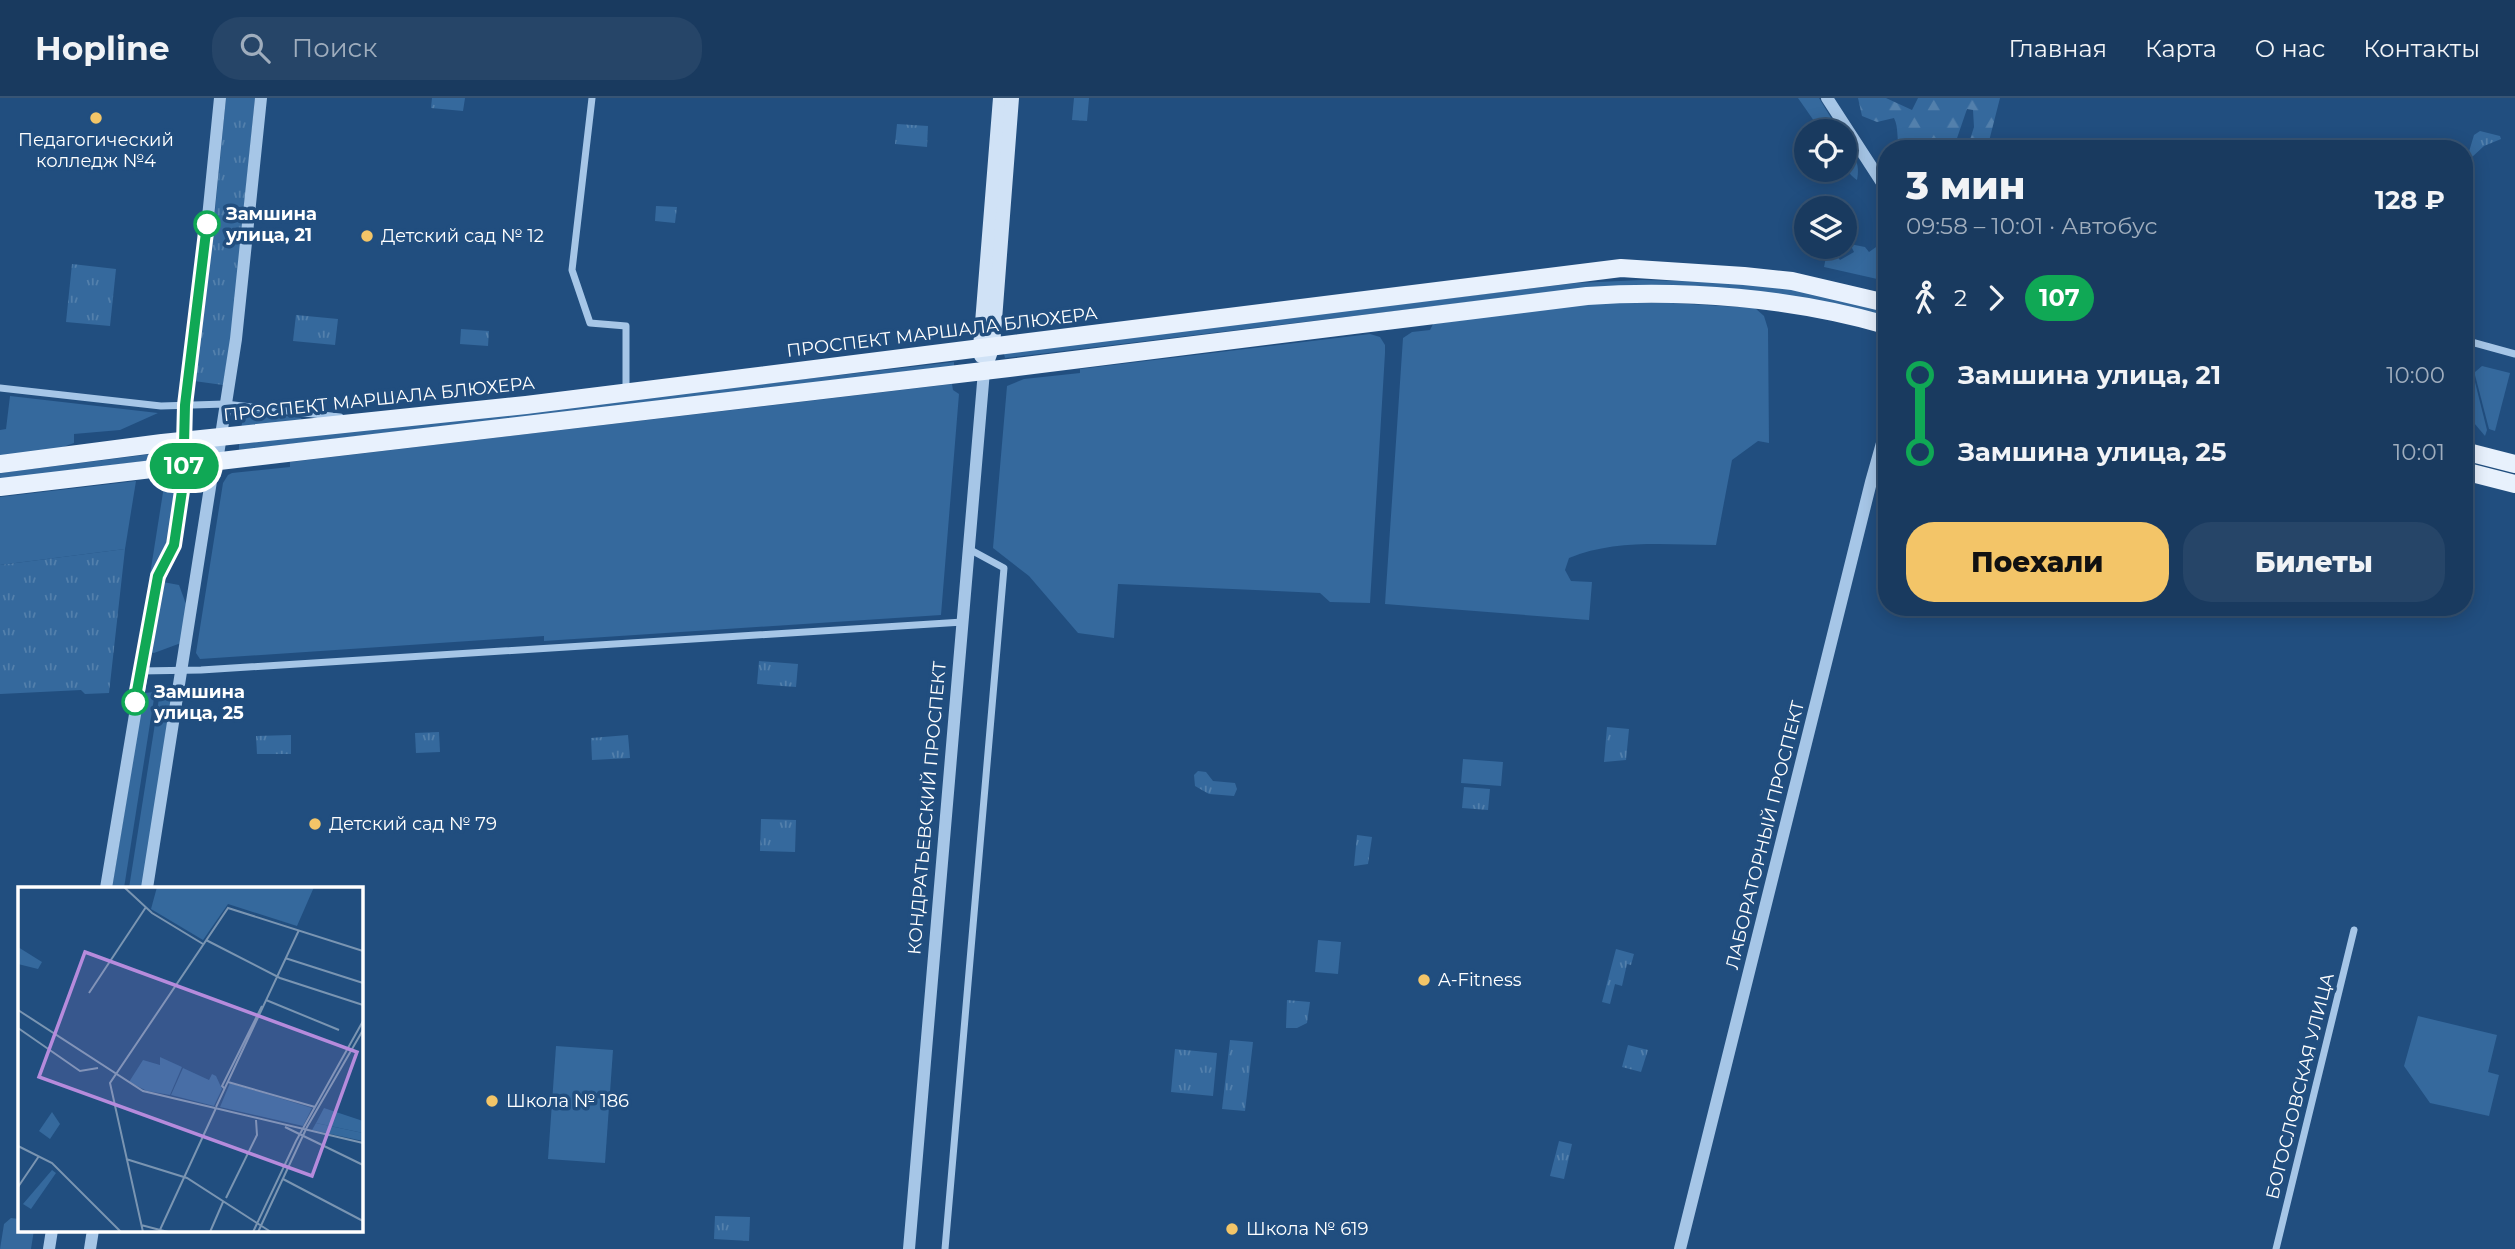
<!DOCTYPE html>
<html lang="ru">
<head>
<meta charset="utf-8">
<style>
	body { margin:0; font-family:Montserrat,sans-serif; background:#264568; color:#f1f3f6; height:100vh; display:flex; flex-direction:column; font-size:26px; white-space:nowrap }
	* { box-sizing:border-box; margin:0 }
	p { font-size:23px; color:#9fadbd }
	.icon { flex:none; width:38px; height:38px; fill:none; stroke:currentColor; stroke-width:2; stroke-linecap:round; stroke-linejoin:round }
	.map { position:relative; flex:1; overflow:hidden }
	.details { position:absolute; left:1878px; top:42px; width:595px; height:476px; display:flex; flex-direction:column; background:#193a5f; border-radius:28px; box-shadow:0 4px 18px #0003,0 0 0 2px #375474 }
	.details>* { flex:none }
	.badge { padding:0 14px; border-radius:23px; font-size:24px; line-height:46px }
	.tools { position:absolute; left:1794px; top:21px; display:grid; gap:14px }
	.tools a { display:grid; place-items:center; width:63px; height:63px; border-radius:50%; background:#193a5f; box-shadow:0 4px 18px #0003,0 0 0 2px #375474; font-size:35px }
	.map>.badge { position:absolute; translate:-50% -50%; box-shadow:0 0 0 4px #fff }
	.legs { display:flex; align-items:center; gap:10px; height:77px; padding:0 28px; font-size:23px }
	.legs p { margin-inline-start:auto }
	.head { display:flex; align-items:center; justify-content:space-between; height:119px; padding:0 28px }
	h1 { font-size:38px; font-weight:800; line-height:52px }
	.primary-button { display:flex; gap:14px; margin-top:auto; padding:14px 28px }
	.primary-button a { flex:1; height:80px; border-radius:28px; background:#f3c568; color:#111; font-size:28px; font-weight:800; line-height:80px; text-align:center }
	.primary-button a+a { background:#264568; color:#f1f3f6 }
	ul { padding:0 28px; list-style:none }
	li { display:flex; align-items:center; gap:24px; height:77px; font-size:26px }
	li i { display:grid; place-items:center; width:10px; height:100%; margin:0 9px; background:currentColor }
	li i::after { content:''; width:18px; height:18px; margin:-9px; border:5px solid; border-radius:50%; background:#193a5f }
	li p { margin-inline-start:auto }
	li:first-child i { background:linear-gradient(#0000 50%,currentColor 0) }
	li:last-child i { background:linear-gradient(currentColor 50%,#0000 0) }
	header { display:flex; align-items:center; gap:42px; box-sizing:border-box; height:98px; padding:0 35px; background:#193a5f; border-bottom:2px solid #375474 }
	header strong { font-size:33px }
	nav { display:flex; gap:38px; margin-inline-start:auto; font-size:24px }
	.search { width:490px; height:63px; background:#264568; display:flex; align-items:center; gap:18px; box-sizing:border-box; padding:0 24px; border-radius:28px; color:#9fadbd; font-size:26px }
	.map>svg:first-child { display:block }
</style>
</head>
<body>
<header>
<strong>Hopline</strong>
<div class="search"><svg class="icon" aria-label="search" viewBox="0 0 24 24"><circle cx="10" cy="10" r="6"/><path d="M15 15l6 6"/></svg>Поиск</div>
<nav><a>Главная</a><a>Карта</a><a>О нас</a><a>Контакты</a></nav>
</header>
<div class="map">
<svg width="2515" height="1151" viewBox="0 0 2515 1151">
	<defs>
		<pattern id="forest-firs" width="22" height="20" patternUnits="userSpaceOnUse" patternTransform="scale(1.75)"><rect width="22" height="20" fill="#35699d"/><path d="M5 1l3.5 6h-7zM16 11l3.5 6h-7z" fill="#5380ac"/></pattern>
		<pattern id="park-tufts" width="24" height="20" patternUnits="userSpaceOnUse" patternTransform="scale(1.75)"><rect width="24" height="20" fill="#35699d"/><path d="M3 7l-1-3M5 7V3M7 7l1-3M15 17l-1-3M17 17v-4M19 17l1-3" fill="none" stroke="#5380ac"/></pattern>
	</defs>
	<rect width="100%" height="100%" fill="#214e7f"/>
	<g fill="#35699d">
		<polygon points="1798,0 1819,0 1839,33 1821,33"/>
		<path d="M1844,42c9,13 17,23 13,40 -15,-10 -13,-24 -13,-40z"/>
		<polygon points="1886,142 1886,183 1824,169 1826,159 1834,154 1840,162 1854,154 1850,146 1865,149 1869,154"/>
		<polygon points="1642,182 1717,184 1793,191 1886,212 1886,218 1577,191 1005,260 1004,256 1016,252 1576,185"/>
		<path d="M1594,204l78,1 83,5 9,8 4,13 1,114 -11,-2 -26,19 -16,85c-49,0 -101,-6 -147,13l-4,12 6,11 21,1 -3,38 -204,-16 18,-266 9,-6 18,-2 3,-6z"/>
		<polygon points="1370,236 1380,239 1385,247 1385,255 1370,505 1330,504 1320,495 1118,486 1114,540 1078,535 1029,478 993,450 1007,288 1024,281 1080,275 1080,271"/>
		<polygon points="954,264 954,268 239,352 239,346"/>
		<polygon points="2482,268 2510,275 2495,333 2489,331 2475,277 2475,274"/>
		<polygon points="2473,276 2487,332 2485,338 2464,313 2464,283"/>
		<polygon points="952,286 953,292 959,296 941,517 544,543 544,538 200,561 196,555 223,385 228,377 232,375 290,369 290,364"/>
		<polygon points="10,298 158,315 120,332 74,336 74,345 55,352 0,359 0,332 6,331"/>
		<polygon points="245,312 301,320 302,322 241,330"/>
		<polygon points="160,355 161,361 0,381 0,375"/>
		<polygon points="136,383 125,451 0,467 0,399"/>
		<polygon points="164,388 176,390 167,447 149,483"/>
		<polygon points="163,484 179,487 186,506 181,545 154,555 149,554"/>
		<polygon points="168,593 172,597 142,790 129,790 160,594"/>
		<polygon points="155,594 124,790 112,790 144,595"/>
		<polygon points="1463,661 1503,664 1501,688 1461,685"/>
		<polygon points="1318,842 1341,844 1338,876 1315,874"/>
		<polygon points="2418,918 2497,937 2488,974 2499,977 2489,1018 2430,1005 2404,968"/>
		<polygon points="556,948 613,952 605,1065 548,1061"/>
		<polygon points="11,1120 19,1121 19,1132 34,1132 31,1151 0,1151 4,1126"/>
	</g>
	<path fill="url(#forest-firs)" d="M1858,0h28l26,12 6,-12h82l-13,51h-20l7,-22 -1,-17 -6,-1 -11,32 -6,8h-50c-4,-11 -1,-21 -6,-31l-17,4 -15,-6z"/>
	<g fill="url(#park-tufts)">
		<polygon points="226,0 255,0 231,240 223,287 194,283 210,164"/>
		<polygon points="432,0 465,0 463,13 431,10"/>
		<polygon points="1074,0 1089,0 1087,23 1072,22"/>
		<polygon points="897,26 928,28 927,49 895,46"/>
		<polygon points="2480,33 2500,38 2501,41 2484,48 2471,60 2468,57 2474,37"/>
		<polygon points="656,108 677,109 675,125 655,123"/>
		<polygon points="72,166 116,171 110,228 66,224"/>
		<polygon points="296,217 338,221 335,247 293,243"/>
		<polygon points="461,231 489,233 488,248 460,246"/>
		<polygon points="125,451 109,595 85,596 81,592 0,596 0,467"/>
		<polygon points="759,563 798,566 796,589 757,586"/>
		<polygon points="1607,629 1629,631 1626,662 1604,664"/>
		<polygon points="439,634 440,654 416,655 415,635"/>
		<polygon points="291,637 291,656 257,656 256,638"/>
		<polygon points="628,637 630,660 592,662 591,640"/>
		<polygon points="1198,673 1206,674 1213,683 1235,685 1237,691 1234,698 1209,696 1195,688 1194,677"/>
		<polygon points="1464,689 1490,691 1488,712 1462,710"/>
		<polygon points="761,721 796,722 795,754 760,753"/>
		<polygon points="1357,737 1372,739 1368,766 1354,768"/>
		<polygon points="1616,851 1634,856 1631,867 1627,866 1622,888 1615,886 1610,906 1602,904"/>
		<polygon points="1287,902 1310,904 1307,925 1297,930 1286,930"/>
		<polygon points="1230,942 1253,944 1245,1013 1222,1011"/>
		<polygon points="1628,947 1648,952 1641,974 1622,969"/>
		<polygon points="1175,951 1217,955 1213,998 1171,994"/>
		<polygon points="1559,1043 1572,1046 1564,1081 1550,1078"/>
		<polygon points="715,1118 750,1119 749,1143 714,1141"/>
	</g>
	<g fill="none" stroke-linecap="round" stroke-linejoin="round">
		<g stroke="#a6c6e7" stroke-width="7">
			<polyline points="592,0 572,172 590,225 626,228 626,294"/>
			<polyline points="2464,242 2515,256"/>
			<polyline points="0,290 161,308 225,306 340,319"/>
			<polyline points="140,573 201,572 963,524"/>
			<polyline points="945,1151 1004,470 969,451"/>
			<polyline points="2276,1151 2354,832"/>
		</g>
		<g stroke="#a6c6e7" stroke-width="12">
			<polyline points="1827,0 1886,91"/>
			<polyline points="106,790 157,485 174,447 182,386 185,307 203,169 220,0"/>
			<polyline points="147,790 211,383 217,363 236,241 261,0"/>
			<polyline points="49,1151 52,1132"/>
			<polyline points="90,1151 93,1132"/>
			<polyline points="909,1151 984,273"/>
			<polyline points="1680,1151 1871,384 1886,331"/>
		</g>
		<g stroke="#d0e2f6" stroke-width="14">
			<polyline points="981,258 980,250 1000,0"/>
			<polyline points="984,273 993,248 1012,0"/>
		</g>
		<g stroke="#e8f1fd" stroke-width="18">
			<polyline points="2464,353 2515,366"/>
			<polyline points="0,366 162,345 526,307 1621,170 1744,178 1792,183 1886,205"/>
			<polyline points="2464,373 2515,386"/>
			<path d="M0,389l1009,-119 578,-72c97,-7 206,2 299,29"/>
		</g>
	</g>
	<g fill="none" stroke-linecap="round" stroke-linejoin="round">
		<defs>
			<polyline id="line-1" points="135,604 158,478 174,447 183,386 185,307 207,126"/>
		</defs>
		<use href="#line-1" stroke="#fff" stroke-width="16"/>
		<use href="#line-1" stroke="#10a855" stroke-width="10"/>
	</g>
	<g fill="#f3c568" stroke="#214e7f" stroke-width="2.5">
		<circle cx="96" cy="20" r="7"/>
		<circle cx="367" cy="138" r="7"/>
		<circle cx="315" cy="726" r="7"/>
		<circle cx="1424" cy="882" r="7"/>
		<circle cx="492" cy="1003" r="7"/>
		<circle cx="1232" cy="1131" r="7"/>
	</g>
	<g fill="#fff" stroke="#10a855" stroke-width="3.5">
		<circle cx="207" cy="126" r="12"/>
		<circle cx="135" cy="604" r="12"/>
	</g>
	<g text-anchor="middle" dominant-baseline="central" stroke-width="7" stroke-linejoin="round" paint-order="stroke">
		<g font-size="18" fill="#fff" stroke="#214e7f" text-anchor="start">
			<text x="96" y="42" text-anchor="middle">Педагогический<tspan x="96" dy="21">колледж №4</tspan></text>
			<text x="381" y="138">Детский сад № 12</text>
			<text x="329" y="726">Детский сад № 79</text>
			<text x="1438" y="882">A-Fitness</text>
			<text x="506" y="1003">Школа № 186</text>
			<text x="1246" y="1131">Школа № 619</text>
		</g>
		<g font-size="18" font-weight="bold" fill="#fff" stroke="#214e7f" text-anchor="start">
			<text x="226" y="116">Замшина<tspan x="226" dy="21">улица, 21</tspan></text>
			<text x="154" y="594">Замшина<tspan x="154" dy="21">улица, 25</tspan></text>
		</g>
		<g font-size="18" fill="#fff" stroke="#214e7f">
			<text transform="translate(942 234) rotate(-7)">ПРОСПЕКТ МАРШАЛА БЛЮХЕРА</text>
			<text transform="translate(379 301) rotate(-6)">ПРОСПЕКТ МАРШАЛА БЛЮХЕРА</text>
			<text transform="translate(927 710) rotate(-85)">КОНДРАТЬЕВСКИЙ ПРОСПЕКТ</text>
			<text transform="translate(1765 737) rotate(-76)">ЛАБОРАТОРНЫЙ ПРОСПЕКТ</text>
			<text transform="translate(2300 988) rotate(-76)">БОГОСЛОВСКАЯ УЛИЦА</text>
		</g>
	</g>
	<g transform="translate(18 789)">
		<rect width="345" height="345" fill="#214e7f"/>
		<path d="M0,60l24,15 -4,7 -20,-5zM142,170l22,10 -12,28 -23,-4 -18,-9 14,-22 17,5zM165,181l26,12 3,-6 4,2 6,13 -8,17 -43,-11zM212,196l82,25 -9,18 -83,-19zM34,225l8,12 -10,15 -11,-8zM298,236l47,10v8l-51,-11zM34,283l4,3 -25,36 -8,-5z" fill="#35699d"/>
		<path d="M139,0h157l-17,39 -69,-22 -25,36 -52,-31z" fill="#35699d"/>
		<path d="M306,221l39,13v12l-47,-10z" fill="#35699d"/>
		<path fill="none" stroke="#7a95b2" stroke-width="2" d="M106,0l28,26 51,31M188,53l74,38 83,27M267,71l78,25M71,106l57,-86M248,113l73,30M0,123l125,81 220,52M0,141l62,43 18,-3M210,195l87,25M207,202l-3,-3 40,-80M198,220l83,-177M267,240l78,38M0,259l34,17 69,69M108,272l61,19 84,54M265,292l80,42M0,300l21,-31M208,311l31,-63 -1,-15M123,338l27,7M125,345l-33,-149 118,-175 135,43M141,345l57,-124M192,345l13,-30M235,345l43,-91 67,-120M240,345l49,-105 56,-97"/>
		<path fill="#b68bdc" fill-opacity="0.15" stroke="#b68bdc" stroke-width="3.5" d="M67,65l272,100 -45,124 -273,-99z"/>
		<rect width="345" height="345" fill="none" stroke="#fff" stroke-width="3.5"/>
	</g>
</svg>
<div class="tools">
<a><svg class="icon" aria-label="locate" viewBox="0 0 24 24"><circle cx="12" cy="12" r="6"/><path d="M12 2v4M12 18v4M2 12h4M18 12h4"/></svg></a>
<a><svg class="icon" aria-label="layers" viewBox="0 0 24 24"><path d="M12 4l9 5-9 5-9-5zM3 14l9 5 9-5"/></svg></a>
</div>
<b class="badge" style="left:184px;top:368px;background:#10a855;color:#fff">107</b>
<section class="details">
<div class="head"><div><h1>3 мин</h1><p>09:58 – 10:01 · Автобус</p></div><b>128 ₽</b></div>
<div class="legs"><svg class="icon" aria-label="walk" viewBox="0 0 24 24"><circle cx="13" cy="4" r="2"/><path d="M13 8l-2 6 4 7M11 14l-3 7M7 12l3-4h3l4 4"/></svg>2<svg class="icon" aria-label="forward" viewBox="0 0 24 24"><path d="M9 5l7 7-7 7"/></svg><b class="badge" style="background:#10a855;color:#fff">107</b></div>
<ul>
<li><i style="color:#10a855"></i><b>Замшина улица, 21</b><p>10:00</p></li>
<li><i style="color:#10a855"></i><b>Замшина улица, 25</b><p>10:01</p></li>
</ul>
<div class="primary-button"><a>Поехали</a><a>Билеты</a></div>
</section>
</div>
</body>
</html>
